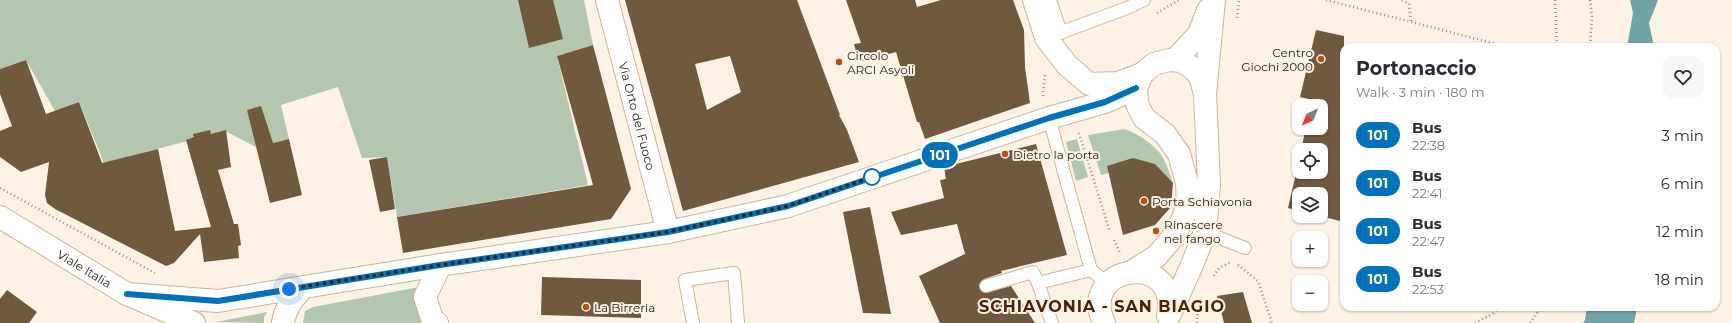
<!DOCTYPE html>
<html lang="en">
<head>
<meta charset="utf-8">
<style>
	body { margin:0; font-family:Montserrat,sans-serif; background:#f7f7f7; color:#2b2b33; height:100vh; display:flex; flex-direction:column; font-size:15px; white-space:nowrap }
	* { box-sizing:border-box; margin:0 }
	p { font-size:13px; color:#7c7c81 }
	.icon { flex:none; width:22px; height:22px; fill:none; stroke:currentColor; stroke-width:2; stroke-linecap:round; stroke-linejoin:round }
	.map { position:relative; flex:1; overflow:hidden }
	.panel { position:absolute; left:1340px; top:43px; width:380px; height:268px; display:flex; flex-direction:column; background:#fff; border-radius:12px; box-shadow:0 1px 3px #0004 }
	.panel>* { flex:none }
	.badge { padding:0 8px; border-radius:13px; font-size:14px; line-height:26px }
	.needle { width:26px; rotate:223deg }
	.controls { position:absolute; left:1292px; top:99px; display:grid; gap:8px }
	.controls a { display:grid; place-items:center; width:36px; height:36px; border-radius:8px; background:#fff; box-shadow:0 1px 3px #0004; font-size:20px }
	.you { position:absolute; width:20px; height:20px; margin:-10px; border:3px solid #fff; border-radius:50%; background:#1a73e8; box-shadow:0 0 0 6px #1a73e833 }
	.map>.badge { position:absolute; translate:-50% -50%; box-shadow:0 0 0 2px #fff }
	.round { display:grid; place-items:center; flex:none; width:42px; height:42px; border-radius:12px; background:#f7f7f7 }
	.overview { display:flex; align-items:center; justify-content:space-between; height:68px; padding:0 16px }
	h1 { font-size:19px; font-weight:700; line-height:30px }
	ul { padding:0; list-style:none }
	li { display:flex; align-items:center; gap:12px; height:48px; padding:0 16px }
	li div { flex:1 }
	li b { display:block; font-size:15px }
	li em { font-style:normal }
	li .badge { min-width:44px; font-weight:700; text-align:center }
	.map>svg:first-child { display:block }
</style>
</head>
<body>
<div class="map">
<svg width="1732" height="323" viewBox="0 0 1732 323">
	<rect width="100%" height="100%" fill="#fcf2e6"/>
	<g fill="#b5c6b0">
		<polygon points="0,0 584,0 593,45 557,56 588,185 397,217 387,157 362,158 338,87 281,105 289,139 256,147 225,131 104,163 79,102 55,111 26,60 0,69"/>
		<path d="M1124,129c13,4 30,15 38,27 5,8 8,19 11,27l-64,-10 -8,2 -13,-40z"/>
		<polygon points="1077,139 1088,177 1076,181 1066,142"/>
		<polygon points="419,287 424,323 303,323 305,311 313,307"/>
		<polygon points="267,312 264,317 264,323 216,322"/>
	</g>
	<g fill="#71a4a5">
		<polygon points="1630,0 1658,0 1649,23 1654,47 1627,47 1633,13"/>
		<polygon points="1587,307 1637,307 1634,323 1583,323 1585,320"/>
	</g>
	<g fill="#6f5a40" fill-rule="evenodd">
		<polygon points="518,0 553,0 563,39 529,48"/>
		<path d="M625,0h172l43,115h-1l8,15 12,32 -176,49zM730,56l11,36 -34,18 -12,-46z"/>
		<polygon points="846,0 915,0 917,7 941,0 1013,0 1024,30 1025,67 1030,103 925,139 919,122 917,122 896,52 859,62 854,44 861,43"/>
		<polygon points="1316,30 1344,36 1344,222 1320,216 1321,194 1299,194 1299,211 1288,208 1299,160 1299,172 1321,172 1321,150 1301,150 1306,128 1321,128 1321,106 1311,106 1313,100 1300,97"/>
		<polygon points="593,45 631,189 611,219 403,253 397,217 593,185 557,56"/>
		<polygon points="26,60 46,114 79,102 102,163 158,149 175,231 211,227 186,140 194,137 193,134 210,130 211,134 226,130 231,167 218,170 234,224 238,224 241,245 238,246 239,258 204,262 200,234 174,263 166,266 55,209 47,203 45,195 49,162 21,172 0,157 0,131 12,126 0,94 0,69"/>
		<polygon points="261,106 273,143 289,139 302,195 270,203 247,110"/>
		<polygon points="1036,144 1067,255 1001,271 1002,273 984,279 979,285 981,291 985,293 1011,286 1035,323 940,323 919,276 965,254 957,224 901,235 891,212 944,198 940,180 946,179 944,167"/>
		<polygon points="387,157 395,209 380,212 369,160"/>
		<polygon points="1133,158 1155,164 1173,183 1171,207 1155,225 1123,235 1107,166"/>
		<polygon points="870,207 880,257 891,314 863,313 843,212"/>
		<polygon points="542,277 641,280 641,318 541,315"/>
		<polygon points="7,290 37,312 29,323 0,323 0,299"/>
		<polygon points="1243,292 1252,323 1224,323 1217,296"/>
	</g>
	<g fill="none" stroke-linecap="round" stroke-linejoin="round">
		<defs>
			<g id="service">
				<polyline points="1050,0 1061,33"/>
				<polyline points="1046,38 1127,8 1144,0"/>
				<polyline points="1049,118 1091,270 1108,284"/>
				<polyline points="1205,232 1245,248"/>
				<polyline points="986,286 1033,272 1038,283"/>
				<polyline points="693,323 685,280 734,273 738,323"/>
				<polyline points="1052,323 1038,283 1091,270"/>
			</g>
			<g id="minor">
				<path id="s1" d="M607,0l61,232"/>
				<polyline points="1034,0 1046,38 1067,65 1089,84 1118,83 1142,74"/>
			</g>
			<g id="secondary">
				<polyline points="1175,60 1199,34 1208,10"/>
				<polyline points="1205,94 1214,0"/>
			</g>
			<g id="primary">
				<path id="s2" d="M0,217l127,77 67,29"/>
				<polyline points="1133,271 1157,256 1172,238 1183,219 1188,202 1187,183 1179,154 1165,134 1144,118 1137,104 1136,88 1142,74 1154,64 1169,60 1181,61 1191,67 1200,76 1205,94 1209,185 1205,232 1192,265 1169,316"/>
				<polyline points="127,294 218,301 440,265 668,232 788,206 1049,118 1105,102 1136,88"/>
				<path d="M283,323c2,-15 10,-25 21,-36"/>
				<polyline points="437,323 432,319 425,297 440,265"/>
				<path d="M1104,323c-27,-59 77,-73 64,-7"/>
			</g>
		</defs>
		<use href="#service" stroke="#cdb598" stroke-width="14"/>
		<use href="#minor" stroke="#cdb598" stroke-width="24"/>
		<use href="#secondary" stroke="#cdb598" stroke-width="24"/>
		<use href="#primary" stroke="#cdb598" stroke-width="24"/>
		<g stroke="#9a9085" stroke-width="2.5" stroke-dasharray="1 3" stroke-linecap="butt">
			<polyline points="1326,0 1508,47"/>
			<polyline points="1402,0 1409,4 1411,22"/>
			<polyline points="1555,0 1557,47"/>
			<polyline points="1590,0 1592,16 1590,47"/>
			<polyline points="1157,13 1179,0"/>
			<polyline points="1237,18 1239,0"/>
			<polyline points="1043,96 1045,73"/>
			<polyline points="1079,133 1110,232"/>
			<polyline points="0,188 155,273"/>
			<polyline points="1114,240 1120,253"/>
			<polyline points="1238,265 1258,281 1272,323"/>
			<polyline points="1214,276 1219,268 1231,262"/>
			<polyline points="1197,323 1197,316 1201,304"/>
			<polyline points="1475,323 1494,313 1499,307"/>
			<polyline points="1530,323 1541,307"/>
		</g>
		<use href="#service" stroke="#fff" stroke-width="12"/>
		<use href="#minor" stroke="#fff" stroke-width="22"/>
		<use href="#secondary" stroke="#fff" stroke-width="22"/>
		<use href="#primary" stroke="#fff" stroke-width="22"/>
	</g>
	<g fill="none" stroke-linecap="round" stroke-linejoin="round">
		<defs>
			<polyline id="line" points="127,294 218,301 440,265 668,232 788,206 1049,118 1105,102 1136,88"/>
		</defs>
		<use href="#line" stroke="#fff" stroke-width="9"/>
		<use href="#line" stroke="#0072bc" stroke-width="6"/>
		<polyline stroke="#2c2318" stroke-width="4" stroke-dasharray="0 7.2" points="289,289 440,265 668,232 788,206 875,176 872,177"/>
	</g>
	<g fill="#b55316" stroke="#fcf2e6" stroke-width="1.5">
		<circle cx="1321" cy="59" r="4"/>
		<circle cx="839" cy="62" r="4"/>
		<circle cx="1005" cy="154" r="4"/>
		<circle cx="1144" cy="201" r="4"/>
		<circle cx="1156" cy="231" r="4"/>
		<circle cx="586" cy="307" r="4"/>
	</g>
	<circle fill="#fff" stroke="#0072bc" stroke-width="2" cx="872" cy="177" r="8"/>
	<g text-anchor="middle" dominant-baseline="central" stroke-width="4" stroke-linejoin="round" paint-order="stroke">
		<g font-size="12" fill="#2c2318" stroke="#fcf2e6" text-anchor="start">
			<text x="1313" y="52" text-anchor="end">Centro<tspan x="1313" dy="14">Giochi 2000</tspan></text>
			<text x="847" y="55">Circolo<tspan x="847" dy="14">ARCI Asyoli</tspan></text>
			<text x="1013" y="154">Dietro la porta</text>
			<text x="1152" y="201">Porta Schiavonia</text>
			<text x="1164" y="224">Rinascere<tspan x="1164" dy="14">nel fango</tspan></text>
			<text x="594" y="307">La Birreria</text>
		</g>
		<g font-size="12" fill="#2c2318" stroke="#fcf2e6">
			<text stroke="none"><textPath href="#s1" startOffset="120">Via Orto del Fuoco</textPath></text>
			<text stroke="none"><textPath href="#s2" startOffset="99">Viale Italia</textPath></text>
		</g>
		<g font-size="16" font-weight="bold" letter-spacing="1" fill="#4f2005" stroke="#fcf2e6">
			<text x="1102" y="306">SCHIAVONIA - SAN BIAGIO</text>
		</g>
	</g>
</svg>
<div class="controls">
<a><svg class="needle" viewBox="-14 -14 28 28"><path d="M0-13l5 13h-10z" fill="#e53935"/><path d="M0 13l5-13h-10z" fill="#7c7c81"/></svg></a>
<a><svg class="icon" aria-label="locate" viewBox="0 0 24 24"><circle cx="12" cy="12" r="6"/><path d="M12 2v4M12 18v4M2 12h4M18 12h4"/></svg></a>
<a><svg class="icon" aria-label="layers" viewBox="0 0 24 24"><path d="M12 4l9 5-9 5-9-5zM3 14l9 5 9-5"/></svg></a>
<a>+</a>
<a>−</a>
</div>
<div class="you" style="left:289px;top:289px"></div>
<b class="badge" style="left:940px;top:155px;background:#0072bc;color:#fff">101</b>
<section class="panel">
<div class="overview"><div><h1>Portonaccio</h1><p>Walk · 3 min · 180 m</p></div><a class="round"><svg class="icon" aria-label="heart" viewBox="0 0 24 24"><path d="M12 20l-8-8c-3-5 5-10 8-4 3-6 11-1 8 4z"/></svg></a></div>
<ul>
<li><span class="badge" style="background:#0072bc;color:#fff">101</span><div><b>Bus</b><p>22:38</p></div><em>3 min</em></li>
<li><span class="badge" style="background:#0072bc;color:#fff">101</span><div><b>Bus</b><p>22:41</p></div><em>6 min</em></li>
<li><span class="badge" style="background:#0072bc;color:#fff">101</span><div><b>Bus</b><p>22:47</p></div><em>12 min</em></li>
<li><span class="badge" style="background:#0072bc;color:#fff">101</span><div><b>Bus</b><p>22:53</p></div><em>18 min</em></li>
</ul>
</section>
</div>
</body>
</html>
